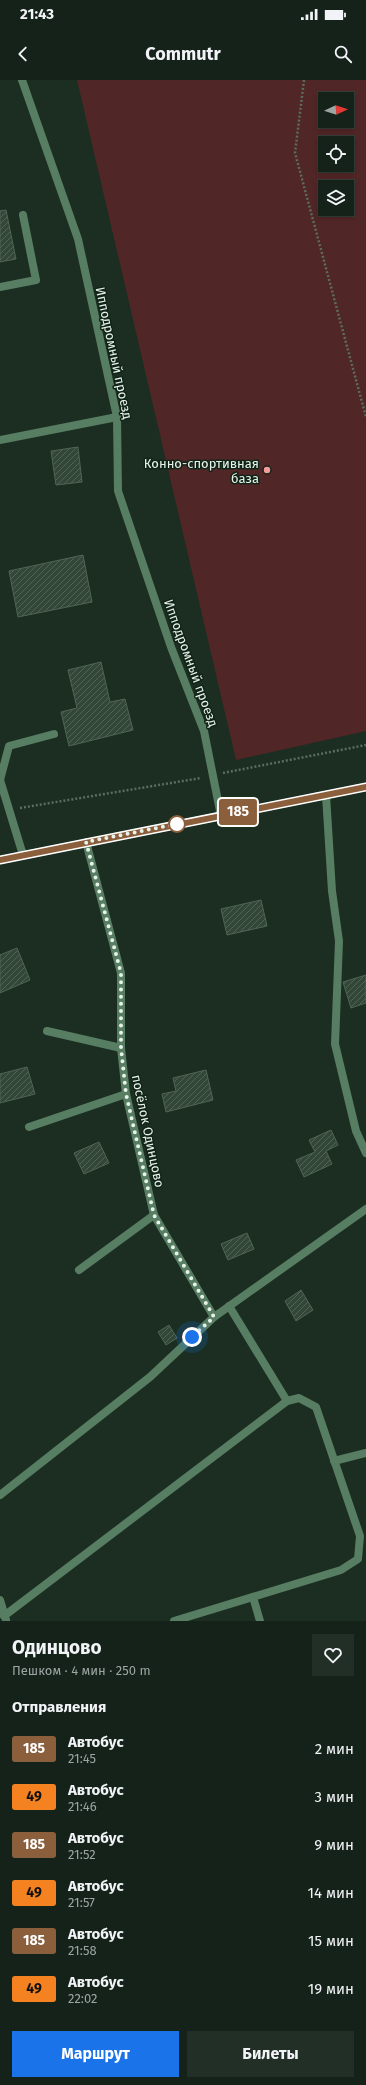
<!DOCTYPE html>
<html lang="ru">
<head>
<meta charset="utf-8">
<style>
	body { margin:0; font-family:"Fira Sans",sans-serif; background:#212f26; color:#f1f3f6; height:100vh; display:flex; flex-direction:column; font-size:15px; white-space:nowrap }
	* { box-sizing:border-box; margin:0 }
	p { font-size:13px; color:#9da4a2 }
	.icon { flex:none; width:22px; height:22px; fill:none; stroke:currentColor; stroke-width:2; stroke-linecap:round; stroke-linejoin:round }
	.map { position:relative; height:1541px; overflow:hidden }
	.side { display:flex; flex-direction:column; background:#142219; flex:1 }
	.side>* { flex:none }
	.badge { padding:0 8px; border-radius:3px; font-size:14px; line-height:26px }
	.needle { width:26px; rotate:86deg }
	.tools { position:absolute; left:318px; top:12px; display:grid; gap:8px }
	.tools a { display:grid; place-items:center; width:36px; height:36px; border-radius:0px; background:#142219; box-shadow:0 2px 6px #0003,0 0 0 1px #333f38; font-size:20px }
	.you { position:absolute; width:20px; height:20px; margin:-10px; border:3px solid #fff; border-radius:50%; background:#1a73e8; box-shadow:0 0 0 6px #1a73e833 }
	.map>.badge { position:absolute; translate:-50% -50%; box-shadow:0 0 0 2px #fff }
	h2 { padding:0 12px; font-size:15px; line-height:36px }
	.round { display:grid; place-items:center; flex:none; width:42px; height:42px; border-radius:0px; background:#212f26 }
	.head { display:flex; align-items:center; justify-content:space-between; height:68px; padding:0 12px }
	h1 { font-size:19px; font-weight:700; line-height:30px }
	.cta { display:flex; gap:8px; margin-top:auto; padding:8px 12px }
	.cta a { flex:1; height:46px; border-radius:0px; background:#1a73e8; color:#fff; font-size:16px; font-weight:700; line-height:46px; text-align:center }
	.cta a+a { background:#212f26; color:#f1f3f6 }
	ul { padding:0; list-style:none }
	li { display:flex; align-items:center; gap:12px; height:48px; padding:0 12px }
	li div { flex:1 }
	li b { display:block; font-size:15px }
	li em { font-style:normal }
	li .badge { min-width:44px; font-weight:700; text-align:center }
	.status { display:flex; justify-content:space-between; align-items:center; height:28px; padding:0 20px; background:#142219; direction:ltr }
	.status svg { height:11px; fill:currentColor }
	header { display:flex; justify-content:space-between; align-items:center; height:52px; padding:0 12px; background:#142219; font-size:18px; font-weight:700 }
	.map>svg:first-child { display:block }
</style>
</head>
<body>
<div class="status"><b>21:43</b><svg viewBox="0 0 49 12"><path d="M0 12V9h3v3zM5 12V6h3v6zM10 12V3h3v9zM15 12V0h3v12zM26 1h20v11H26zM47 4h2v5h-2z"/></svg></div>
<header><svg class="icon" aria-label="back" viewBox="0 0 24 24"><path d="M15 5l-7 7 7 7"/></svg>Commutr<svg class="icon" aria-label="search" viewBox="0 0 24 24"><circle cx="10" cy="10" r="6"/><path d="M15 15l6 6"/></svg></header>
<div class="map">
<svg width="366" height="1541" viewBox="0 0 366 1541">
	<defs>
		<pattern id="building-hatch" width="6" height="6" patternUnits="userSpaceOnUse"><rect width="6" height="6" fill="#334739"/><path d="M-1 1l2-2M0 6l6-6M5 7l2-2" fill="none" stroke="#516256"/></pattern>
	</defs>
	<rect width="100%" height="100%" fill="#1b2e21"/>
	<path fill="#512626" fill-rule="evenodd" d="M77,0h289v651l-130,29zM325,19h22v22h-22zM325,63h22v22h-22zM325,107h22v22h-22z"/>
	<g fill="url(#building-hatch)" stroke="#506556">
		<polygon points="6,130 16,179 0,182 0,131"/>
		<polygon points="78,367 82,402 56,405 51,371"/>
		<polygon points="83,475 92,522 18,537 9,491"/>
		<polygon points="101,582 110,622 125,619 133,650 69,666 61,632 77,628 68,590"/>
		<polygon points="261,820 267,846 227,855 221,829"/>
		<polygon points="17,868 30,900 0,913 0,875"/>
		<polygon points="366,895 366,923 351,928 343,902"/>
		<polygon points="27,987 35,1014 0,1023 0,994"/>
		<polygon points="206,990 213,1020 166,1032 162,1014 176,1011 173,998"/>
		<polygon points="331,1050 338,1065 326,1071 332,1084 304,1097 296,1080 315,1072 309,1060"/>
		<polygon points="99,1062 109,1083 84,1094 74,1073"/>
		<polygon points="247,1153 254,1169 228,1180 221,1164"/>
		<polygon points="301,1210 313,1230 296,1241 285,1221"/>
		<polygon points="169,1245 177,1258 166,1265 158,1252"/>
	</g>
	<g fill="none" stroke-linecap="round" stroke-linejoin="round">
		<g stroke="#5b6c60" stroke-width="2.5" stroke-dasharray="2 2" stroke-linecap="butt">
			<polyline points="304,0 295,73 366,337"/>
			<polyline points="223,693 366,665"/>
			<polyline points="20,728 201,698"/>
		</g>
		<g stroke="#577d62" stroke-width="8">
			<polyline points="0,207 36,200 23,135"/>
			<polyline points="0,360 117,337"/>
			<polyline points="0,700 9,666 54,654"/>
			<polyline points="0,700 23,775"/>
			<polyline points="326,715 332,811 339,861 335,964 356,1051 366,1073"/>
			<polyline points="86,762 121,893 121,968 126,1014 154,1135 214,1237"/>
			<polyline points="47,951 121,968"/>
			<polyline points="29,1047 126,1014"/>
			<polyline points="79,1190 154,1135"/>
			<polyline points="229,1226 287,1321"/>
			<polyline points="334,1381 366,1373"/>
			<polyline points="0,1415 150,1297 214,1237 366,1129"/>
			<polyline points="253,1517 260,1541"/>
			<polyline points="0,1520 6,1540"/>
			<polyline points="4,1536 287,1321 299,1318 316,1327 360,1456 358,1479 341,1490 174,1541"/>
		</g>
		<polyline stroke="#577d62" stroke-width="8" points="22,0 78,159 117,337 118,411 171,567 204,651 221,736"/>
		<polyline stroke="#6ead82" stroke-width="8" points="0,780 366,707"/>
	</g>
	<g fill="none" stroke-linecap="round" stroke-linejoin="round">
		<defs>
			<polyline id="line" points="0,780 366,707"/>
		</defs>
		<use href="#line" stroke="#fff" stroke-width="9"/>
		<use href="#line" stroke="#8b5e3c" stroke-width="6"/>
		<polyline stroke="#e7f3ea" stroke-width="4" stroke-dasharray="0 7.2" points="177,744 86,762 121,893 121,968 126,1014 154,1135 214,1237 192,1257"/>
	</g>
	<circle fill="#f59b9a" stroke="#112418" stroke-width="1.5" cx="267" cy="390" r="4"/>
	<circle fill="#fff" stroke="#8b5e3c" stroke-width="2" cx="177" cy="744" r="8"/>
	<g text-anchor="middle" dominant-baseline="central" stroke-width="3" stroke-linejoin="round" paint-order="stroke">
		<g font-size="13" fill="#e7f3ea" stroke="#112418">
			<text transform="translate(114 273) rotate(78)">Ипподромный проезд</text>
			<text transform="translate(191 583) rotate(70)">Ипподромный проезд</text>
			<text transform="translate(148 1051) rotate(78)">посёлок Одинцово</text>
		</g>
		<g font-size="13" fill="#e7f3ea" stroke="#112418" text-anchor="end">
			<text x="259" y="383">Конно-спортивная<tspan x="259" dy="15">база</tspan></text>
		</g>
	</g>
</svg>
<div class="tools">
<a><svg class="needle" viewBox="-14 -14 28 28"><path d="M0-13l5 13h-10z" fill="#e53935"/><path d="M0 13l5-13h-10z" fill="#9da4a2"/></svg></a>
<a><svg class="icon" aria-label="locate" viewBox="0 0 24 24"><circle cx="12" cy="12" r="6"/><path d="M12 2v4M12 18v4M2 12h4M18 12h4"/></svg></a>
<a><svg class="icon" aria-label="layers" viewBox="0 0 24 24"><path d="M12 4l9 5-9 5-9-5zM3 14l9 5 9-5"/></svg></a>
</div>
<div class="you" style="left:192px;top:1257px"></div>
<b class="badge" style="left:238px;top:732px;background:#8b5e3c;color:#fff">185</b>
</div>
<section class="side">
<div class="head"><div><h1>Одинцово</h1><p>Пешком · 4 мин · 250 m</p></div><a class="round"><svg class="icon" aria-label="heart" viewBox="0 0 24 24"><path d="M12 20l-8-8c-3-5 5-10 8-4 3-6 11-1 8 4z"/></svg></a></div>
<h2>Отправления</h2>
<ul>
<li><span class="badge" style="background:#8b5e3c;color:#fff">185</span><div><b>Автобус</b><p>21:45</p></div><em>2 мин</em></li>
<li><span class="badge" style="background:#f58220;color:#111">49</span><div><b>Автобус</b><p>21:46</p></div><em>3 мин</em></li>
<li><span class="badge" style="background:#8b5e3c;color:#fff">185</span><div><b>Автобус</b><p>21:52</p></div><em>9 мин</em></li>
<li><span class="badge" style="background:#f58220;color:#111">49</span><div><b>Автобус</b><p>21:57</p></div><em>14 мин</em></li>
<li><span class="badge" style="background:#8b5e3c;color:#fff">185</span><div><b>Автобус</b><p>21:58</p></div><em>15 мин</em></li>
<li><span class="badge" style="background:#f58220;color:#111">49</span><div><b>Автобус</b><p>22:02</p></div><em>19 мин</em></li>
</ul>
<div class="cta"><a>Маршрут</a><a>Билеты</a></div>
</section>
</body>
</html>
